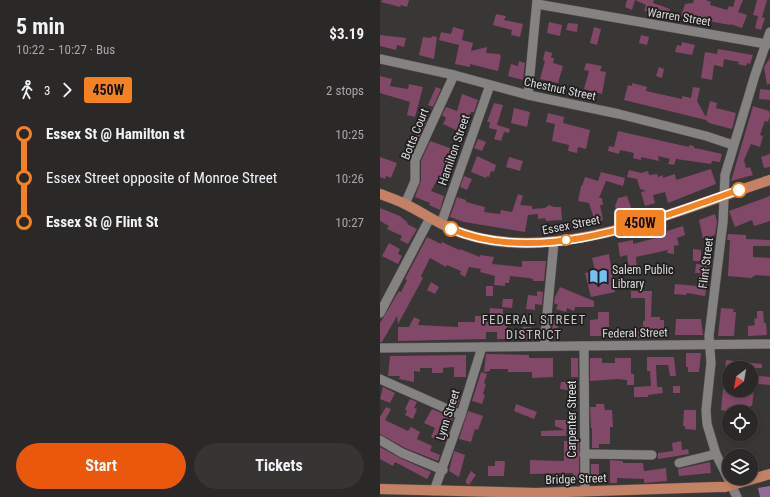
<!DOCTYPE html>
<html lang="en">
<head>
<meta charset="utf-8">
<style>
	body { margin:0; font-family:"Roboto Condensed",sans-serif; background:#373434; color:#f1f3f6; height:100vh; display:flex; flex-direction:column; font-size:15px; white-space:nowrap }
	* { box-sizing:border-box; margin:0 }
	p { font-size:13px; color:#a6a6a8 }
	.icon { flex:none; width:22px; height:22px; fill:none; stroke:currentColor; stroke-width:2; stroke-linecap:round; stroke-linejoin:round }
	.map { position:relative; flex:1; overflow:hidden }
	.drawer { display:flex; flex-direction:column; background:#2b2828; width:380px }
	.drawer>* { flex:none }
	.badge { padding:0 8px; border-radius:3px; font-size:14px; line-height:26px }
	.needle { width:26px; rotate:211deg }
	.fabs { position:absolute; left:342px; top:361px; display:grid; gap:8px }
	.fabs a { display:grid; place-items:center; width:36px; height:36px; border-radius:50%; background:#2b2828; box-shadow:0 2px 6px #0003,0 0 0 1px #474445; font-size:20px }
	.map>.badge { position:absolute; translate:-50% -50%; box-shadow:0 0 0 2px #fff }
	.legs { display:flex; align-items:center; gap:6px; height:44px; padding:0 16px; font-size:13px }
	.legs p { margin-inline-start:auto }
	.headline { display:flex; align-items:center; justify-content:space-between; height:68px; padding:0 16px }
	h1 { font-size:22px; font-weight:700; line-height:30px }
	.button { display:flex; gap:8px; margin-top:auto; padding:8px 16px }
	.button a { flex:1; height:46px; border-radius:24px; background:#ea580c; color:#fff; font-size:16px; font-weight:700; line-height:46px; text-align:center }
	.button a+a { background:#373434; color:#f1f3f6 }
	ul { padding:0 16px; list-style:none }
	li { display:flex; align-items:center; gap:14px; height:44px; font-size:15px }
	li i { display:grid; place-items:center; width:6px; height:100%; margin:0 5px; background:currentColor }
	li i::after { content:''; width:10px; height:10px; margin:-5px; border:3px solid; border-radius:50%; background:#2b2828 }
	li p { margin-inline-start:auto }
	li:first-child i { background:linear-gradient(#0000 50%,currentColor 0) }
	li:last-child i { background:linear-gradient(currentColor 50%,#0000 0) }
	main { display:flex; flex:1; min-height:0 }
	.map>svg:first-child { display:block }
</style>
</head>
<body>
<main>
<section class="drawer">
<div class="headline"><div><h1>5 min</h1><p>10:22 – 10:27 · Bus</p></div><b>$3.19</b></div>
<div class="legs"><svg class="icon" aria-label="walk" viewBox="0 0 24 24"><circle cx="13" cy="4" r="2"/><path d="M13 8l-2 6 4 7M11 14l-3 7M7 12l3-4h3l4 4"/></svg>3<svg class="icon" aria-label="forward" viewBox="0 0 24 24"><path d="M9 5l7 7-7 7"/></svg><b class="badge" style="background:#f58220;color:#111">450W</b><p>2 stops</p></div>
<ul>
<li><i style="color:#f58220"></i><b>Essex St @ Hamilton st</b><p>10:25</p></li>
<li><i style="color:#f58220"></i><span>Essex Street opposite of Monroe Street</span><p>10:26</p></li>
<li><i style="color:#f58220"></i><b>Essex St @ Flint St</b><p>10:27</p></li>
</ul>
<div class="button"><a>Start</a><a>Tickets</a></div>
</section>
<div class="map">
<svg width="390" height="497" viewBox="0 0 390 497">
	<rect width="100%" height="100%" fill="#393636"/>
	<polygon fill="#946a9c" points="390,486 390,497 380,497 378,488"/>
	<g fill="#824867">
		<polygon points="2,0 29,0 27,7 21,5 20,7 1,2"/>
		<polygon points="247,0 255,0 252,10 245,7"/>
		<polygon points="255,0 274,0 273,3 290,9 289,15 264,11 266,5"/>
		<polygon points="314,0 326,0 331,2 330,5 347,10 349,6 353,7 355,0 363,0 358,12 367,15 362,28 350,24 350,25 301,16 305,4 313,3"/>
		<polygon points="377,0 387,0 382,17 379,16 385,18 381,30 375,28 378,16 373,15"/>
		<polygon points="116,14 126,16 124,20 143,24 140,37 131,35 132,30 113,25"/>
		<polygon points="169,22 182,25 180,36 167,33"/>
		<polygon points="188,23 198,24 197,32 186,30"/>
		<polygon points="73,27 84,30 82,40 93,43 91,51 107,47 106,53 119,54 121,56 118,71 90,64 90,67 75,64 79,45 59,40 61,32 71,34"/>
		<polygon points="214,27 221,29 217,45 210,43"/>
		<polygon points="0,35 26,38 24,47 17,45 16,50 0,46"/>
		<polygon points="261,35 269,37 267,45 259,43"/>
		<polygon points="52,36 57,37 54,59 39,55 43,37 51,38"/>
		<polygon points="302,42 315,45 312,55 295,52 297,45 301,46"/>
		<polygon points="338,49 373,55 370,64 367,63 366,66 358,64 359,62 344,59 343,67 334,65 332,80 321,78 325,52 337,54"/>
		<polygon points="165,51 172,53 171,58 174,58 173,63 183,66 178,83 160,79 165,61 163,60"/>
		<polygon points="390,58 390,84 387,85 384,67"/>
		<polygon points="139,61 145,63 143,80 128,76 131,64 138,66"/>
		<polygon points="206,63 222,66 220,71 226,72 222,94 204,89 209,71 204,70"/>
		<polygon points="279,67 284,69 282,78 276,76"/>
		<polygon points="0,76 12,79 10,86 28,89 29,84 43,87 35,117 27,115 30,102 0,93"/>
		<polygon points="252,83 267,87 266,91 302,99 302,96 311,98 313,87 320,88 317,101 326,117 330,101 337,103 336,108 356,113 352,129 329,123 326,120 244,100 248,85 252,86"/>
		<polygon points="56,87 61,89 53,107 48,105"/>
		<polygon points="380,89 390,90 390,100 379,99"/>
		<polygon points="82,94 98,100 94,112 91,112 89,117 85,115 78,131 63,124 66,118 62,115 66,107 77,111"/>
		<polygon points="114,103 123,105 117,125 130,129 129,133 124,132 121,141 114,139 117,130 109,128 110,122 107,122"/>
		<polygon points="373,106 389,111 390,116 388,122 385,121 384,123 380,135 383,136 380,147 371,144 364,160 366,168 370,167 373,175 351,181"/>
		<polygon points="134,108 150,112 147,127 131,123"/>
		<polygon points="168,113 184,117 183,123 210,130 206,149 198,147 197,153 188,151 189,145 172,141 175,124 166,122"/>
		<polygon points="44,118 47,120 33,150 27,147 32,138 35,137"/>
		<polygon points="238,131 309,147 309,145 314,146 314,148 320,149 342,154 340,162 332,161 331,164 296,159 294,165 288,164 290,159 278,156 279,161 261,157 261,160 253,158 254,153 240,150 239,154 228,151 229,146 234,147"/>
		<polygon points="98,139 106,142 102,151 94,148"/>
		<polygon points="50,141 78,151 69,181 58,179 51,191 64,196 60,210 49,205 50,203 35,197 41,181 41,161"/>
		<polygon points="390,154 390,167 384,168 381,157"/>
		<polygon points="97,156 116,165 114,172 111,171 109,177 107,176 106,178 91,172"/>
		<polygon points="0,157 17,163 11,178 6,176 5,179 0,177"/>
		<polygon points="129,157 143,161 140,171 126,167"/>
		<polygon points="331,169 336,184 288,203 285,192 273,195 275,203 265,206 261,192 266,191 260,189 257,179 247,177 249,170 261,173 268,171 269,175 277,174 278,177 283,175 283,178 295,174 296,180"/>
		<polygon points="221,172 245,178 243,186 226,181 219,198 222,198 223,205 220,205 223,220 215,222 209,203 198,201 201,186 202,186 205,177 218,181"/>
		<polygon points="84,176 92,179 87,190 80,187"/>
		<polygon points="138,194 143,196 140,205 152,206 152,209 165,208 169,205 174,207 181,207 182,220 166,221 165,218 158,219 158,214 148,215 145,232 84,222 70,217 77,197 86,200 86,202 105,207 104,212 120,214 121,210 132,212"/>
		<polygon points="247,196 253,213 238,216 235,206 238,198"/>
		<polygon points="390,196 390,221 374,226 372,220 355,227 349,211"/>
		<polygon points="0,208 20,216 28,223 27,224 37,229 28,244 20,240 22,236 7,229 9,226 0,221"/>
		<polygon points="335,214 337,222 335,235 323,239 319,220"/>
		<polygon points="303,226 305,235 297,238 299,245 294,246 294,254 287,253 288,250 256,257 257,271 249,272 247,255 240,257 238,243 253,240 253,244 283,236 283,234 287,233 287,231"/>
		<polygon points="348,234 366,235 366,239 390,240 390,246 373,246 373,257 390,258 390,276 376,275 371,278 348,276 350,240 347,240"/>
		<polygon points="47,237 61,244 62,242 79,250 80,249 100,257 100,255 114,257 112,264 142,267 142,261 166,261 164,281 153,281 153,279 149,278 130,276 129,283 125,283 125,286 114,285 115,276 100,272 101,269 89,267 85,277 80,274 81,271 67,265 66,267 50,258 41,276 43,278 18,324 17,316 2,342 0,342 0,323 16,296 19,291 21,292 27,280 25,279"/>
		<polygon points="9,243 20,249 18,254 22,256 18,264 2,256"/>
		<polygon points="313,249 321,250 321,261 313,261"/>
		<polygon points="229,254 235,292 211,297 205,273 215,271 212,258"/>
		<polygon points="316,264 330,265 325,296 307,293 306,295 294,294 295,284 317,286 320,273 315,273"/>
		<polygon points="51,282 59,287 55,294 47,290"/>
		<rect x="106" y="286" width="7" height="10"/>
		<polygon points="180,287 214,301 214,307 195,307 194,311 187,308 186,312 176,309 178,305 174,303 175,297"/>
		<polygon points="157,291 163,292 162,305 155,304 155,310 146,309 148,295 157,296"/>
		<polygon points="251,291 272,291 271,317 280,317 280,320 284,320 284,334 266,335 266,338 252,338 252,332 261,331 261,326 263,326 263,321 265,321 265,298 251,298"/>
		<polygon points="123,299 133,299 132,308 122,307"/>
		<polygon points="110,308 123,309 123,320 126,320 125,326 127,326 126,339 117,339 117,332 106,332 106,339 18,341 18,327 29,327 34,317 40,320 38,325 78,327 78,322 95,322 95,316 109,316"/>
		<polygon points="341,308 354,309 353,312 356,312 354,336 338,336"/>
		<polygon points="377,311 383,311 384,323 386,323 387,335 368,336 368,326 375,325 374,319 377,318"/>
		<polygon points="218,312 229,312 229,327 225,327 224,336 210,336 210,320 218,319"/>
		<polygon points="296,319 321,319 323,335 295,335"/>
		<polygon points="173,320 176,320 179,332 178,339 171,339"/>
		<rect x="142" y="327" width="9" height="12"/>
		<polygon points="306,353 321,353 319,372 308,372 308,367 306,367"/>
		<polygon points="106,354 149,355 149,358 173,358 173,377 152,378 152,372 128,372 128,369 110,369 110,371 104,372"/>
		<polygon points="86,355 86,377 74,377 74,367 63,368 63,373 52,373 52,368 40,368 40,372 34,371 34,382 19,379 20,376 8,376 10,356"/>
		<polygon points="267,357 294,357 296,376 290,376 288,365 276,365 277,387 282,387 283,393 268,395 268,397 254,397 254,387 271,386 270,371 267,371"/>
		<rect x="191" y="358" width="7" height="19"/>
		<polygon points="210,358 222,358 222,363 235,363 235,358 251,358 251,374 254,374 254,385 247,385 247,380 237,379 210,381"/>
		<polygon points="346,360 382,364 382,368 345,368"/>
		<polygon points="345,369 349,370 349,390 374,390 372,406 370,406 370,412 350,412 341,410"/>
		<polygon points="101,372 107,374 104,383 106,384 103,394 105,395 102,404 92,401"/>
		<polygon points="379,376 390,377 390,385 378,384"/>
		<polygon points="181,382 196,382 196,391 180,389"/>
		<rect x="293" y="386" width="7" height="7"/>
		<polygon points="3,387 15,393 10,403 0,399"/>
		<polygon points="73,396 80,398 77,407 70,404"/>
		<polygon points="30,399 37,402 34,408 37,409 33,419 25,415 27,411 25,409"/>
		<polygon points="136,404 157,412 154,419 134,411"/>
		<polygon points="216,404 224,404 225,410 232,410 233,427 230,427 230,444 219,444 219,448 212,448 212,428 211,428 210,407 216,407"/>
		<polygon points="6,407 11,409 5,420 28,431 31,427 40,432 37,439 52,446 50,451 60,455 58,461 25,448 0,434 0,417"/>
		<polygon points="52,409 73,418 65,443 51,437 55,428 44,423"/>
		<polygon points="304,410 316,410 316,430 305,429 305,426 303,426"/>
		<polygon points="88,411 103,416 98,430 95,429 91,442 79,439"/>
		<polygon points="175,420 187,420 186,436 161,436 161,431 185,430 175,426"/>
		<polygon points="184,441 199,441 199,479 193,479 193,473 150,474 150,460 184,461"/>
		<polygon points="301,441 302,450 308,449 309,454 278,459 278,453 293,451 292,443"/>
		<polygon points="0,447 20,458 51,472 47,479 15,462 13,466 0,459"/>
		<polygon points="74,451 85,455 79,477 69,471"/>
		<polygon points="230,460 243,461 243,463 263,463 264,471 286,468 287,481 264,483 264,479 237,478 237,483 230,483"/>
		<polygon points="115,461 125,461 124,476 108,476 108,466 115,466"/>
		<polygon points="330,462 331,473 299,476 298,469"/>
		<rect x="211" y="464" width="8" height="15"/>
		<polygon points="91,471 96,475 89,485 86,483 86,480"/>
	</g>
	<g fill="none" stroke-linecap="round" stroke-linejoin="round">
		<defs>
			<g id="minor">
				<polyline points="157,4 386,44 390,43"/>
				<polyline points="0,59 74,75 148,95 239,114 326,136 353,145"/>
				<polyline points="148,95 157,0"/>
				<polyline points="25,204 35,181 35,160 74,75"/>
				<polyline points="61,224 110,85"/>
				<polyline points="0,313 50,218"/>
				<polyline points="164,346 174,242"/>
				<polyline points="204,346 205,491"/>
				<polyline points="0,348 390,344"/>
				<polyline points="0,379 81,415"/>
				<polyline points="0,440 22,453 63,470"/>
				<polyline points="204,454 272,455"/>
				<polyline points="299,463 336,454"/>
				<polyline points="54,491 81,415 102,347"/>
				<polyline points="357,497 336,454 327,424 326,410 331,363 329,336 343,222 345,175 375,75 390,32"/>
			</g>
			<g id="major">
				<path d="M0,194c8,3 17,6 25,10 19,9 36,22 57,29 95,33 217,-24 308,-53"/>
				<polyline points="0,489 156,493 337,487 345,487 390,474"/>
			</g>
		</defs>
		<use href="#minor" stroke="#555252" stroke-width="10"/>
		<use href="#major" stroke="#555252" stroke-width="11"/>
		<use href="#minor" stroke="#858282" stroke-width="9"/>
		<use href="#major" stroke="#c58165" stroke-width="10"/>
	</g>
	<g fill="none" stroke-linecap="round" stroke-linejoin="round">
		<defs>
			<path id="line-1" d="M71,229c91,38 201,-9 288,-39"/>
		</defs>
		<use href="#line-1" stroke="#fff" stroke-width="9"/>
		<use href="#line-1" stroke="#f58220" stroke-width="6"/>
	</g>
	<defs>
		<symbol id="library-bare" viewBox="-9 -9 18 18"><path d="M-6-4Q-3-5.5-.7-3.5V5Q-3 3-6 4ZM6-4Q3-5.5 .7-3.5V5Q3 3 6 4Z" fill="#72c1f5" stroke="#1f1e1e" stroke-width="2.5" paint-order="stroke"/></symbol>
	</defs>
	<g fill-rule="evenodd">
		<use href="#library-bare" x="206" y="264" width="25" height="25"/>
	</g>
	<g fill="#fff" stroke="#f58220" stroke-width="2">
		<circle cx="359" cy="190" r="7"/>
		<circle cx="71" cy="229" r="7"/>
		<circle cx="186" cy="240" r="5"/>
	</g>
	<g text-anchor="middle" dominant-baseline="central" stroke-width="3.5" stroke-linejoin="round" paint-order="stroke">
		<g font-size="12" fill="#dcdada" stroke="#1f1e1e">
			<text transform="translate(299 17) rotate(9)">Warren Street</text>
			<text transform="translate(180 89) rotate(12)">Chestnut Street</text>
			<text transform="translate(35 134) rotate(-68)">Botts Court</text>
			<text transform="translate(74 150) rotate(-71)">Hamilton Street</text>
			<text transform="translate(191 225) rotate(-11)">Essex Street</text>
			<text transform="translate(326 263) rotate(-83)">Flint Street</text>
			<text transform="translate(255 333) rotate(-1)">Federal Street</text>
			<text transform="translate(68 415) rotate(-72)">Lynn Street</text>
			<text transform="translate(192 419) rotate(-90)">Carpenter Street</text>
			<text transform="translate(196 479) rotate(-2)">Bridge Street</text>
		</g>
		<g font-size="12" fill="#dcdada" stroke="#1f1e1e" text-anchor="start">
			<text x="232" y="270">Salem Public<tspan x="232" dy="14">Library</tspan></text>
		</g>
		<g font-size="13" letter-spacing="1" fill="#c6c2c2" stroke="#1f1e1e">
			<text x="154" y="319">FEDERAL STREET<tspan x="154" dy="15">DISTRICT</tspan></text>
		</g>
	</g>
</svg>
<div class="fabs">
<a><svg class="needle" viewBox="-14 -14 28 28"><path d="M0-13l5 13h-10z" fill="#e53935"/><path d="M0 13l5-13h-10z" fill="#a6a6a8"/></svg></a>
<a><svg class="icon" aria-label="locate" viewBox="0 0 24 24"><circle cx="12" cy="12" r="6"/><path d="M12 2v4M12 18v4M2 12h4M18 12h4"/></svg></a>
<a><svg class="icon" aria-label="layers" viewBox="0 0 24 24"><path d="M12 4l9 5-9 5-9-5zM3 14l9 5 9-5"/></svg></a>
</div>
<b class="badge" style="left:260px;top:223px;background:#f58220;color:#111">450W</b>
</div>
</main>
</body>
</html>
